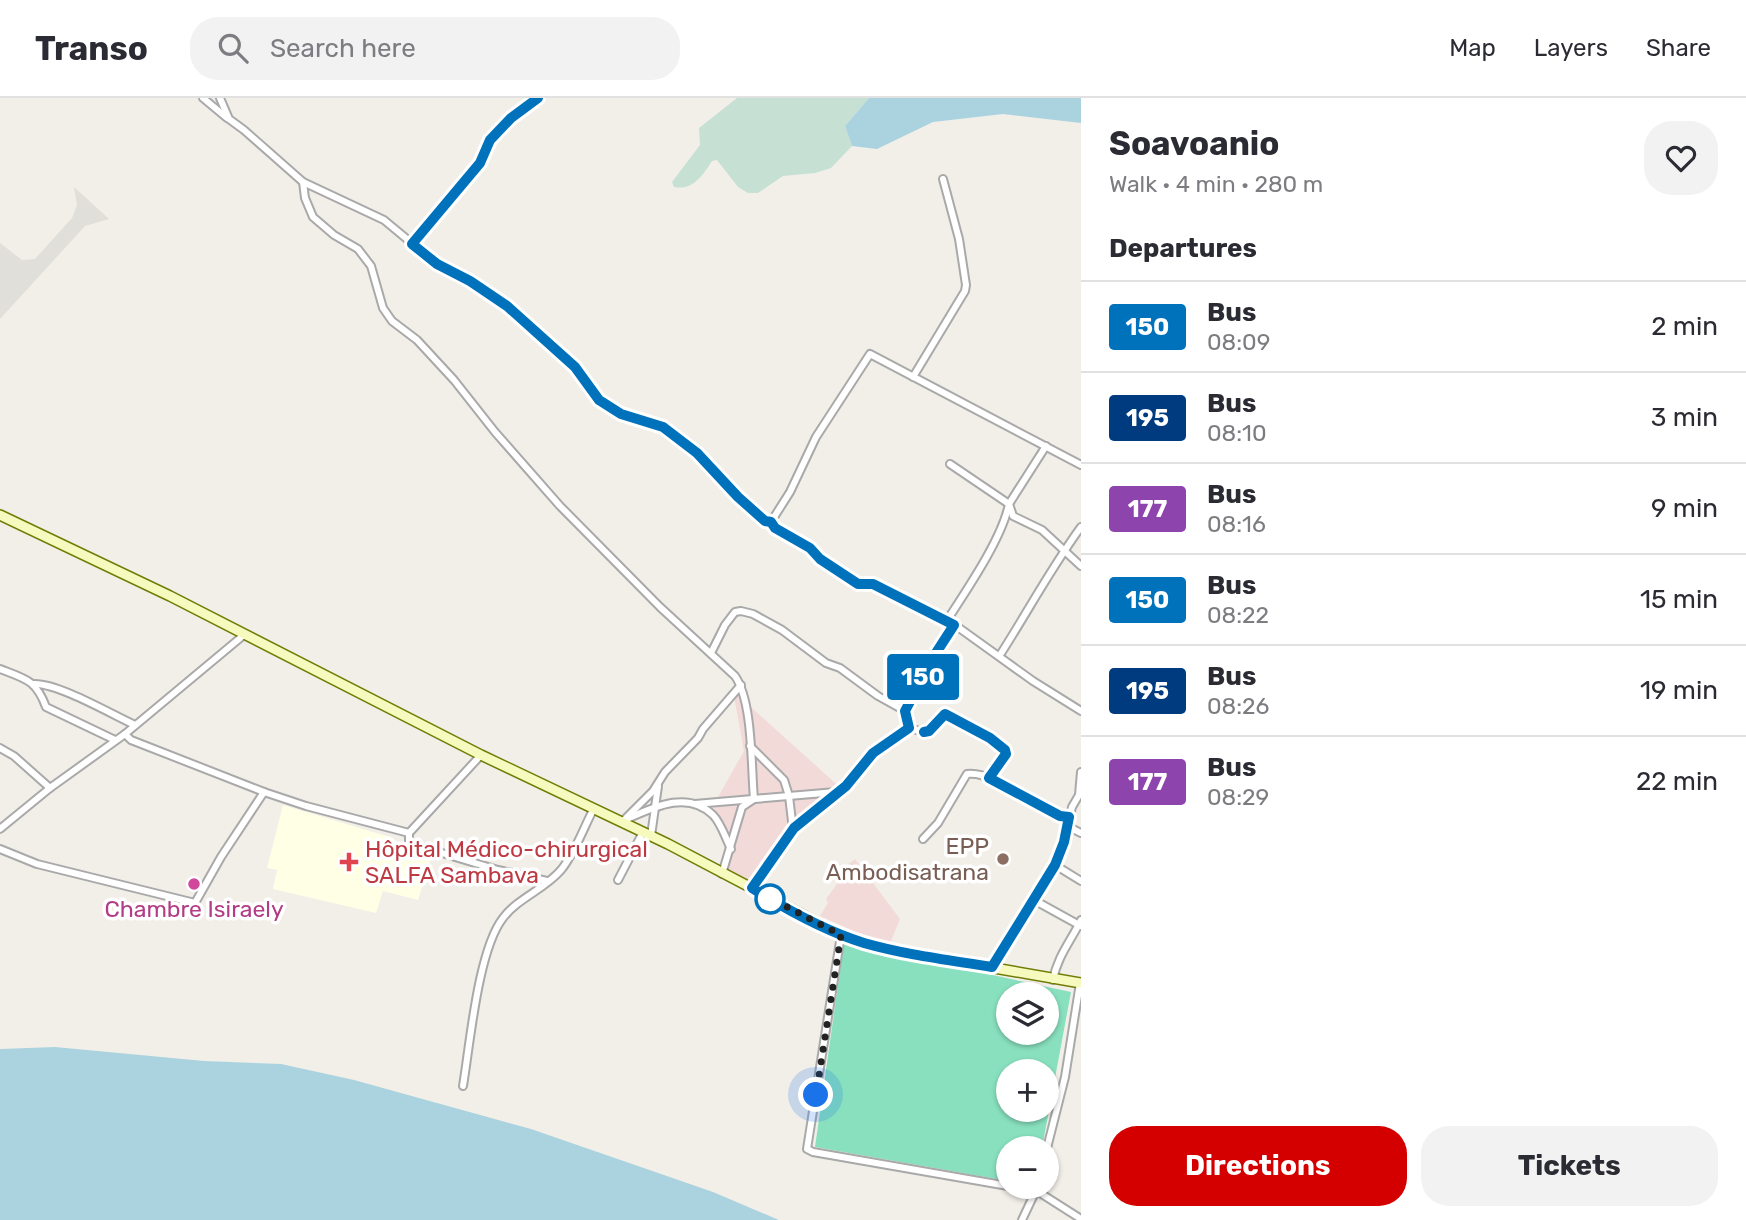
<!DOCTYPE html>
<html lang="en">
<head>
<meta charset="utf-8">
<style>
	body { margin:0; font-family:Rubik,sans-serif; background:#f2f2f3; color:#2b2b33; height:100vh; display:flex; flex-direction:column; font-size:26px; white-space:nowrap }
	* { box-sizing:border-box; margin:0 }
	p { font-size:23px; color:#7c7c81 }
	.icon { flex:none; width:38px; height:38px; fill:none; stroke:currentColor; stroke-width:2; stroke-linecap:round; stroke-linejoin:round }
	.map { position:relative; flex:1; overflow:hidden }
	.panel { display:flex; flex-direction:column; background:#fff; width:665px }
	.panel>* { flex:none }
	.badge { padding:0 14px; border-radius:5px; font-size:24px; line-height:46px }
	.controls { position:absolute; left:996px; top:884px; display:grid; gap:14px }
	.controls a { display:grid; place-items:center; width:63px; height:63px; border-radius:50%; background:#fff; box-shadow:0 2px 5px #0004; font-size:35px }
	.you { position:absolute; width:35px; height:35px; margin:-18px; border:5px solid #fff; border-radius:50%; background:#1a73e8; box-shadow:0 0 0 10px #1a73e833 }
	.map>.badge { position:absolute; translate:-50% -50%; box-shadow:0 0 0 4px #fff }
	h2 { padding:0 28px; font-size:26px; line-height:63px }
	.round { display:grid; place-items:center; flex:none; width:74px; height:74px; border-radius:28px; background:#f2f2f3 }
	.head { display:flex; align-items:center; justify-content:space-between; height:119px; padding:0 28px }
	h1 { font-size:33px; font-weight:700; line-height:52px }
	.cta { display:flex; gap:14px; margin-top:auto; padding:14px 28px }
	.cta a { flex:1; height:80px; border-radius:28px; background:#d40000; color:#fff; font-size:28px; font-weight:700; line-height:80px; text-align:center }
	.cta a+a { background:#f2f2f3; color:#2b2b33 }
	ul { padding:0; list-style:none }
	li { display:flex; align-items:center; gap:21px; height:91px; padding:0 28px; border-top:2px solid #e1e1e2 }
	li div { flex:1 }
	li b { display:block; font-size:26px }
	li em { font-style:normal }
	li .badge { min-width:77px; font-weight:700; text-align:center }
	header { display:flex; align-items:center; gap:42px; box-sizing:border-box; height:98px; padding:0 35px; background:#fff; border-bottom:2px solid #e1e1e2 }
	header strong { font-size:33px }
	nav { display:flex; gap:38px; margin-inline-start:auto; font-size:24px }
	.search { width:490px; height:63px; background:#f2f2f3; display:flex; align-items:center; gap:18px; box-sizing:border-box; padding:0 24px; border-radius:28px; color:#7c7c81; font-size:26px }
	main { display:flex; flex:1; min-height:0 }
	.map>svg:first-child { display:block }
</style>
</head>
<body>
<header>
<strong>Transo</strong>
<div class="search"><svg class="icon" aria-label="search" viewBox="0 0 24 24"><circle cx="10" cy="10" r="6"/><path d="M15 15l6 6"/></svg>Search here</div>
<nav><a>Map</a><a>Layers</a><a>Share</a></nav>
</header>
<main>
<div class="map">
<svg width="1081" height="1122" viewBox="0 0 1081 1122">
	<rect width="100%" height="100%" fill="#f2efe9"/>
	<g fill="#f2dad9">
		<polygon points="733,593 843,692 792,736 757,790 720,771 725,762 725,749 712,720 718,699 744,653"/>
		<polygon points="855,761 900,821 891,843 867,839 820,818 828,805 826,801 837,786 834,777"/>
	</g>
	<polygon fill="#ffffe5" points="283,707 393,740 399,746 432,758 418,802 383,793 376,815 273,791 277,772 267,770"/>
	<polygon fill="#e1dfda" points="74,89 109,121 85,128 0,221 0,145 22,162 35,161 72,120 77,107"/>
	<path fill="#c6e0d4" d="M737,0h132l-24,28 7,20 -21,22 -16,5 -32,3 -25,17h-10l-10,-6 -21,-27 -5,1c-9,14 -19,30 -38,26l-2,-5 28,-37 -1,-17z"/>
	<path fill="#88e0be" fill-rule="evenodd" d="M844,845l227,49 -29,156h-34v33l-193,-34zM1008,896h38v38h-38zM1008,973h38v39h-38z"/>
	<g fill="#aad3df">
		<polygon points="869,0 1081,0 1081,25 1003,16 933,24 877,51 852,48 845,28"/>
		<polygon points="55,949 204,963 281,966 354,982 531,1031 713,1094 779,1122 0,1122 0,951"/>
	</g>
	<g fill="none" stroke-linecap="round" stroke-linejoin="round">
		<defs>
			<g id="minor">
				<polyline points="203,0 227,20"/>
				<polyline points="220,0 229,21 244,32 303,84 384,122 437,166 470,183 507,208 574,269 599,302 621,316 663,329 697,355 738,399 765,423 771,424 775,430 810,450 820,461 858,486 873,486 955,527 1033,583 1081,613"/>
				<path d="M303,84l2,16 8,19 21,18 24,14 13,17 12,42 9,13 25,19 37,40 41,52 65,74 100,101 75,69c18,26 16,90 19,123l-12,8 -20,67"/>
				<polyline points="412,146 479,65 490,42 511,20 538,0"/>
				<polyline points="913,279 965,193 966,187 959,141 943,81"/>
				<polyline points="950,366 1009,406 1013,418 1042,432 1081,468"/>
				<polyline points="771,424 790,394 816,339 870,256 1081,367"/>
				<path d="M946,524c20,-31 56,-83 63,-118l37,-58"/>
				<polyline points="711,555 725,527 735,514 741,513 753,516 782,532 826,565 840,570 878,598 905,613"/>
				<path d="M1000,557c27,-42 51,-87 81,-128"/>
				<path d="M0,571c26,10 36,11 46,38l69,33"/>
				<path d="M34,586c24,-1 77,30 101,41"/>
				<polyline points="909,630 924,634 929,633 940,618 949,616 1005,652 1006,656 989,680"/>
				<polyline points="125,636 131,642 264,694 306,708 409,735 481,657"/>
				<polyline points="750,648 784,682 789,698 793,732"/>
				<polyline points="0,650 14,658 50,690"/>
				<polyline points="695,706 836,694"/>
				<path d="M627,721c27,-12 61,-29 86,-4 8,8 13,24 18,34"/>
				<polyline points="622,724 653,693 665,674 698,640 703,631 741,587"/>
				<polyline points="1067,728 1081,735"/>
				<polyline points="0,731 50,690 125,636 245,536"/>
				<polyline points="409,735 409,745 498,772 547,783"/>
				<polyline points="651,738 658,688"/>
				<path d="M923,741l15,-16 29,-49c31,-4 73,41 102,43"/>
				<polyline points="0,751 37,766 195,805 221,759 264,694"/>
				<polyline points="1055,767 1081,783"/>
				<polyline points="618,782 643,734"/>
				<polyline points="753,790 794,730 846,688 873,655 909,630 905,613 934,558 955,527"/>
				<polyline points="1032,801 1081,828"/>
				<polyline points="841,837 807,1051 813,1054 1008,1088"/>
				<polyline points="992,869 1055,767 1064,744 1072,709 1079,697 1081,674"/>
				<path d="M1053,882c4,-23 18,-39 28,-60"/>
				<path d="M463,988c7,-42 15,-136 40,-168 15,-20 42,-29 58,-48 14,-17 23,-43 33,-62"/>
				<polyline points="1046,1054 1065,979 1080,885"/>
				<polyline points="1010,1088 1037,1093 1081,1121"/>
				<polyline points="1022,1122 1038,1088"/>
			</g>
			<polyline id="secondary" points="0,417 170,498 481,657 668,746 841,837 902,854 1081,885"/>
		</defs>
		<use href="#minor" stroke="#a9a9a9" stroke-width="10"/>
		<use href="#secondary" stroke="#707d05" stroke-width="12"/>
		<use href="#minor" stroke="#fff" stroke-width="6"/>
		<use href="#secondary" stroke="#f7fabf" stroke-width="9"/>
	</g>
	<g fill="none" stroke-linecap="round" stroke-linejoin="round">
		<defs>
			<path id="line" d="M538,0l-27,20 -21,22 -10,23 -68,81 25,20 33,17 37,25 68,61 24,33 22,14 42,13 34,26 41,44 27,24 6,1 4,6 35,20 10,11 38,25h15l81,41 -20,31 -29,55 4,17 -36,25 -27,33 -52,42 -42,60c35,22 73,43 112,55 42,12 85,17 128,24l63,-102 9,-23 5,-25 -9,-1 -71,-38 17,-24 -1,-4 -15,-12 -45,-24 -16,17 -5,1"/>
		</defs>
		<use href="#line" stroke="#fff" stroke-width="16"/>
		<use href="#line" stroke="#0072bc" stroke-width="10"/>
		<polyline stroke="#222" stroke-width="7" stroke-dasharray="0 12.6" points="770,801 762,796 841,837 816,997"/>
	</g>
	<circle fill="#8d6e63" stroke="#fff" stroke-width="2.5" cx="1003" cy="761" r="7"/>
	<path fill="#e0444e" stroke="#fff" stroke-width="2.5" d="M345.5 753.5h7v7h7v7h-7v7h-7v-7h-7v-7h7z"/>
	<circle fill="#d1479c" stroke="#fff" stroke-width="2.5" cx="194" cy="786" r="7"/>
	<circle fill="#fff" stroke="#0072bc" stroke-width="3.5" cx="770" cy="801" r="14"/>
	<g text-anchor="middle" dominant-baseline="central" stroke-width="7" stroke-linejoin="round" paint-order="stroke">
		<g font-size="23" fill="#785e54" stroke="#fff" text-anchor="end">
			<text x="989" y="748">EPP<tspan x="989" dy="26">Ambodisatrana</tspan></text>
		</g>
		<g font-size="23" fill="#be3a42" stroke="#fff" text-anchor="start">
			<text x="365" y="751">Hôpital Médico-chirurgical<tspan x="365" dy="26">SALFA Sambava</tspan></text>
		</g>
		<g font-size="23" fill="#b23c85" stroke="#fff">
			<text x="194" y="811">Chambre Isiraely</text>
		</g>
	</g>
</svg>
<div class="controls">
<a><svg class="icon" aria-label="layers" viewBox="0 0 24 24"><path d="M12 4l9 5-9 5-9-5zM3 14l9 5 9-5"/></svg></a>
<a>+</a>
<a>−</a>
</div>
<div class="you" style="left:816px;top:997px"></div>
<b class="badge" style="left:923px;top:579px;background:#0072bc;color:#fff">150</b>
</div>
<section class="panel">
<div class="head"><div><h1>Soavoanio</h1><p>Walk · 4 min · 280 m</p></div><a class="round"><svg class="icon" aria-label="heart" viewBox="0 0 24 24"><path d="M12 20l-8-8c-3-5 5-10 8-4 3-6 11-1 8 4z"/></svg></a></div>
<h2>Departures</h2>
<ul>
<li><span class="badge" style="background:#0072bc;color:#fff">150</span><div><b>Bus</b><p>08:09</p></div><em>2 min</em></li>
<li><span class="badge" style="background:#003b80;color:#fff">195</span><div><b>Bus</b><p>08:10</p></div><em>3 min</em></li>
<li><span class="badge" style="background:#8e44ad;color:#fff">177</span><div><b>Bus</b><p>08:16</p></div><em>9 min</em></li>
<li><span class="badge" style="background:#0072bc;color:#fff">150</span><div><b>Bus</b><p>08:22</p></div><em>15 min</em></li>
<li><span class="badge" style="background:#003b80;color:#fff">195</span><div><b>Bus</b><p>08:26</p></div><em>19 min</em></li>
<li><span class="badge" style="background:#8e44ad;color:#fff">177</span><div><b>Bus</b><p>08:29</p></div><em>22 min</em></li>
</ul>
<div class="cta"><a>Directions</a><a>Tickets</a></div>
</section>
</main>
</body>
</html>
